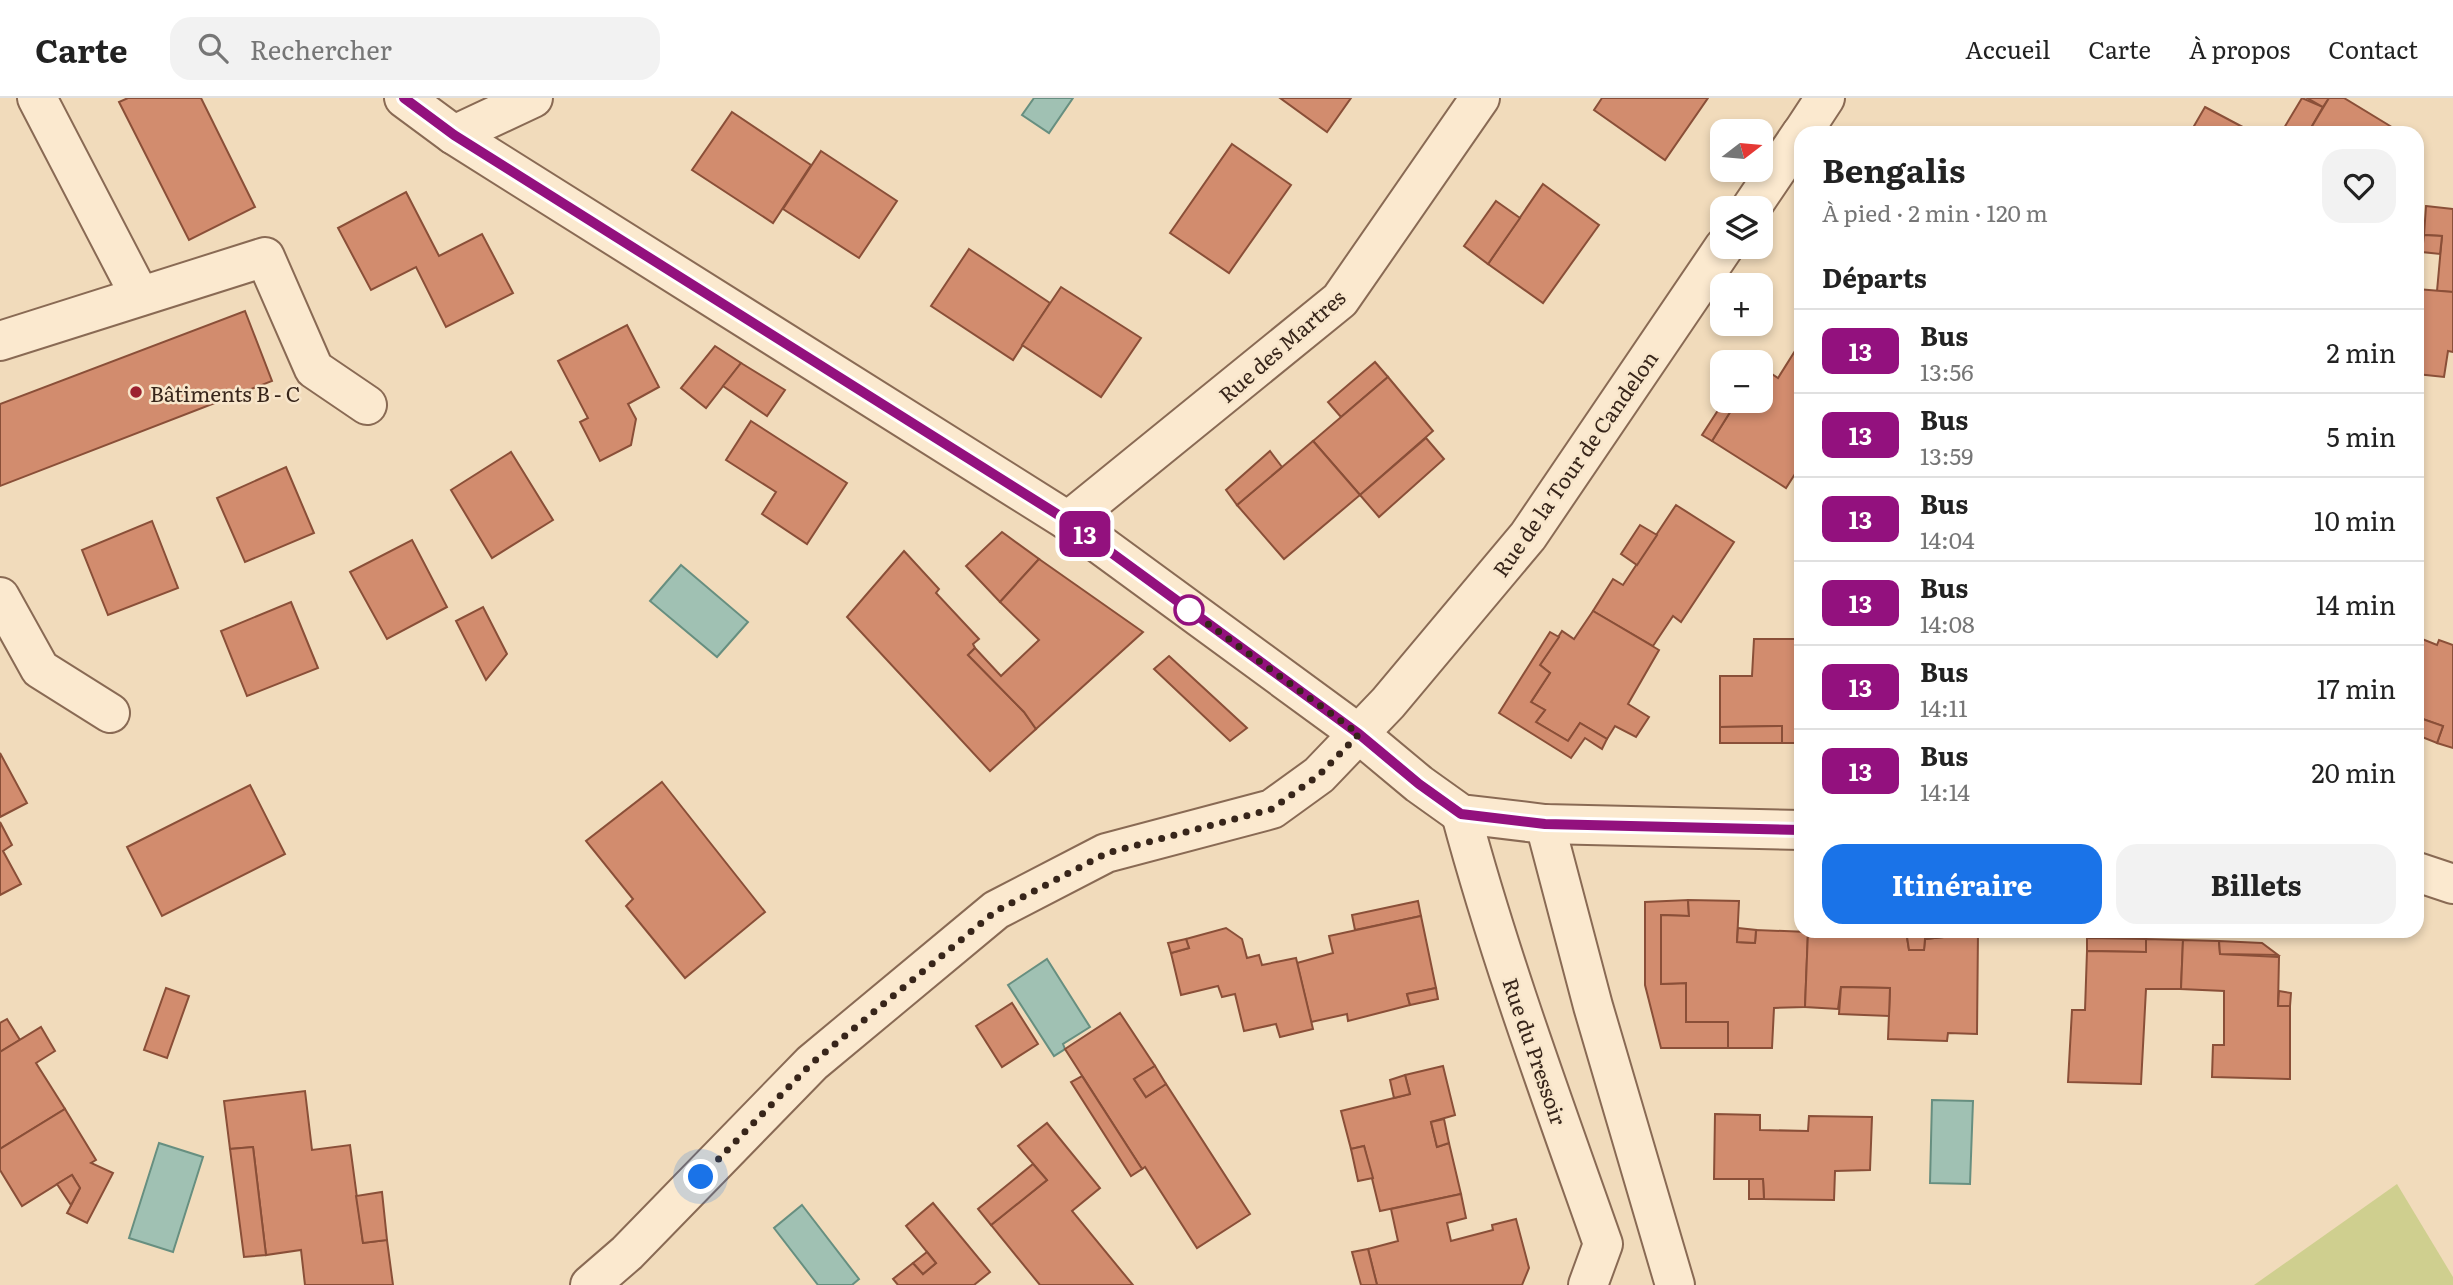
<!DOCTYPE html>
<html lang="fr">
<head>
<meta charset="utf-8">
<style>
	body { margin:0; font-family:Literata,serif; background:#f2f2f2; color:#222; height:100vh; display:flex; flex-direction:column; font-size:26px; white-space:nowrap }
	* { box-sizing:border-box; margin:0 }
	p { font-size:23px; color:#767676 }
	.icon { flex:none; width:38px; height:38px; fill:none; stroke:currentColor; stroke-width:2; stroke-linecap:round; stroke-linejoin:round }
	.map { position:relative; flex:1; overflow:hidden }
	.side { position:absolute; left:1794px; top:28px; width:630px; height:812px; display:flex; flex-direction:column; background:#fff; border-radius:21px; box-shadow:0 4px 10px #0003 }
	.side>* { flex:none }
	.badge { padding:0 14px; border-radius:10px; font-size:24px; line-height:46px }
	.needle { width:46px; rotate:74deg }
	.tools { position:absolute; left:1710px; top:21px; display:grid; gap:14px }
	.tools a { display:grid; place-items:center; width:63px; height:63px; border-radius:14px; background:#fff; box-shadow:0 4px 10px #0003; font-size:35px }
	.you { position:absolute; width:35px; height:35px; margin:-18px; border:5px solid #fff; border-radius:50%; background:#1a73e8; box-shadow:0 0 0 10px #1a73e833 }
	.map>.badge { position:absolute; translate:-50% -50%; box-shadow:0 0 0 4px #fff }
	h2 { padding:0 28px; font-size:26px; line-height:63px }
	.round { display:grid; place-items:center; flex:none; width:74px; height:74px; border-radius:21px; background:#f2f2f2 }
	.summary { display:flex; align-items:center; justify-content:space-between; height:119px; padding:0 28px }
	h1 { font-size:33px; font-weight:700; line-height:52px }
	.action { display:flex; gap:14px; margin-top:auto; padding:14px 28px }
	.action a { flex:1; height:80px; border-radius:21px; background:#1a73e8; color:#fff; font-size:28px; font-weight:700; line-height:80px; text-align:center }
	.action a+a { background:#f2f2f2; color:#222 }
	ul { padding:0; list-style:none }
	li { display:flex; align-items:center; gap:21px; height:84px; padding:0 28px; border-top:2px solid #e0e0e0 }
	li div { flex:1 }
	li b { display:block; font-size:26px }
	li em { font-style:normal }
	li .badge { min-width:77px; font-weight:700; text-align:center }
	header { display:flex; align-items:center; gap:42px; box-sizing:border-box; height:98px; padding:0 35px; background:#fff; border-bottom:2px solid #e0e0e0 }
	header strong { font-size:33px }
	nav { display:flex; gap:38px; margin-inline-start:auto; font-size:24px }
	.search { width:490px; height:63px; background:#f2f2f2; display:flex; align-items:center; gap:18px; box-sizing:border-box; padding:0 24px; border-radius:21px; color:#767676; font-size:26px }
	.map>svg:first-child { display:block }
</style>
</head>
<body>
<header>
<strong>Carte</strong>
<div class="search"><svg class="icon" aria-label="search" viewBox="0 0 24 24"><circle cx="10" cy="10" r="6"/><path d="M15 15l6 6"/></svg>Rechercher</div>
<nav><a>Accueil</a><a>Carte</a><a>À propos</a><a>Contact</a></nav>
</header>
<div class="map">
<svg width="2453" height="1187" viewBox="0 0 2453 1187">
	<rect width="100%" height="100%" fill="#f1dbbb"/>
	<polygon fill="#cfcf8f" points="2397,1086 2453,1179 2453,1187 2254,1187"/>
	<g fill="#a0c1b3" stroke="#678f80" stroke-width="2">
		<polygon points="1034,0 1073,0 1049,35 1022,17"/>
		<polygon points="681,467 748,524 717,559 650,503"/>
		<polygon points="1047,861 1090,929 1063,946 1065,951 1054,958 1008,887"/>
		<polygon points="1932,1002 1973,1003 1970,1086 1930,1085"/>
		<polygon points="159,1045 203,1059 173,1154 129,1140"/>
		<polygon points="802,1107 859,1181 852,1187 818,1187 774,1130"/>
	</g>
	<g fill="#d28c6e" stroke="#8a4f38" stroke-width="2">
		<polygon points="128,0 201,0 255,109 189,142 119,4"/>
		<polygon points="1280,0 1351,0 1327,34"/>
		<polygon points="1602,0 1708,0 1665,62 1594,12"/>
		<polygon points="2302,0 2323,9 2308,35 2281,35"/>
		<polygon points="2307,0 2329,0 2323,9"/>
		<polygon points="2329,0 2344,0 2395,31 2392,35 2308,35"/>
		<polygon points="2205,9 2254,35 2190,35"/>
		<polygon points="732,14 811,67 773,125 692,72"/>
		<polygon points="1232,46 1291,87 1229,175 1170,135"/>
		<polygon points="821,53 897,103 859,160 783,111"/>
		<polygon points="1543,86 1599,127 1543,205 1488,166"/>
		<polygon points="406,94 439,158 482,136 513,195 446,229 416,169 371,192 338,130"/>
		<polygon points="1496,103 1520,120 1488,166 1464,148"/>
		<polygon points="2426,108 2453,111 2453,194 2437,193 2442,138 2424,137"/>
		<polygon points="2424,137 2442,138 2440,156 2422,154"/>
		<polygon points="969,151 1050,205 1013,262 931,208"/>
		<polygon points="1061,189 1141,240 1101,299 1022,247"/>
		<polygon points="2417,191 2453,194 2453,254 2448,253 2444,279 2417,276"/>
		<polygon points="245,213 272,283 0,388 0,306"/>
		<polygon points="627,227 659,289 628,306 636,321 631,347 600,363 580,324 588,320 558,263"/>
		<polygon points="715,248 741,265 706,310 681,290"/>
		<polygon points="1795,253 1801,257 1801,379 1795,376 1786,390 1712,343 1737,303 1760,303 1760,268 1778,280"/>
		<polygon points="1743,256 1755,264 1738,264"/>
		<polygon points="1375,264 1388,279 1341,319 1328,304"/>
		<polygon points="741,265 785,292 767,318 723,288"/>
		<polygon points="1388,279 1433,333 1360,397 1313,343"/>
		<polygon points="1724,303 1737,303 1712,343 1702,337"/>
		<polygon points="751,323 847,385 807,446 762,416 776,394 726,362"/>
		<polygon points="1426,340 1444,361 1379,419 1360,397"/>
		<polygon points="1313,343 1360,397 1284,461 1237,407"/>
		<polygon points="1270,353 1282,369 1237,407 1226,392"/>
		<polygon points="511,354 553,422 492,460 451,392"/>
		<polygon points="286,369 314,435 245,464 217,400"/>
		<polygon points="1676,407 1734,444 1681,524 1673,518 1653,548 1593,513 1613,481 1623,487"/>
		<polygon points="152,423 178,490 108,517 82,452"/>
		<polygon points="1640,427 1657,437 1637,467 1621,456"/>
		<polygon points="1002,434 1039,461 1000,504 966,468"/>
		<polygon points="412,442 447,509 387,541 350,474"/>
		<polygon points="904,453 939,491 936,495 979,541 973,546 975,550 968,557 1024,614 1036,631 990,673 847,519"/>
		<polygon points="1039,461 1143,534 1036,631 1024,614 968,557 975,550 1001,578 1039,542 1000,504"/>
		<polygon points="291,504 318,570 247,598 221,533"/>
		<polygon points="483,509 507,556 486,582 456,523"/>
		<polygon points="1593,513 1659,552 1628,606 1649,619 1636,639 1615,628 1607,641 1580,625 1568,643 1536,624 1545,612 1531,604 1550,575 1540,567 1562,533 1574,541"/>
		<polygon points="1550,534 1559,539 1540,567 1550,575 1531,604 1545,612 1536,624 1568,643 1580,625 1607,641 1602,651 1585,640 1571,660 1499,615"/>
		<polygon points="2417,539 2437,547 2439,542 2453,547 2453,650 2437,645 2443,628 2417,619"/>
		<polygon points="1754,541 1801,541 1801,645 1782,645 1782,628 1720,629 1720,578 1752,578"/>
		<polygon points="1169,558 1247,630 1230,643 1154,571"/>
		<polygon points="2417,619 2443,628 2437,645 2417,637"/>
		<polygon points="1782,628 1782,645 1720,645 1720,629"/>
		<polygon points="0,655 27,705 0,719"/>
		<polygon points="662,684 765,814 685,880 626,808 633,801 586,743"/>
		<polygon points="250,687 285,756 162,818 127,749"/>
		<polygon points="0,724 12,747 3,753 21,786 0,797"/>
		<polygon points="1688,802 1689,818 1661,817 1661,886 1686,885 1686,924 1728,924 1728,950 1661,950 1645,887 1645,804"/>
		<polygon points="1688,802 1739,803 1737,844 1755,845 1756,832 1808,834 1805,909 1774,910 1772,950 1728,950 1728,924 1686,924 1686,885 1661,886 1661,817 1689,818"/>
		<polygon points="1418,803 1421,818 1355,832 1352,817"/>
		<polygon points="1421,818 1436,890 1407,896 1410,907 1348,923 1347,916 1311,924 1297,865 1333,855 1329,838"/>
		<polygon points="1226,830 1242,841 1247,860 1259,857 1262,867 1296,860 1313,931 1280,939 1276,926 1244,933 1235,896 1222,899 1218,888 1181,897 1171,855 1189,850 1186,841"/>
		<polygon points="1738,830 1756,832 1755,845 1737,844"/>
		<polygon points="1808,833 1891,833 1891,838 1907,839 1909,852 1924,852 1925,841 1943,839 1943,833 1978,833 1977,936 1948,935 1947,943 1888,941 1890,890 1841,889 1838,911 1805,909"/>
		<polygon points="1891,833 1943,833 1943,839 1925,841 1924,852 1909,852 1907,839 1891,838"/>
		<polygon points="2087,840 2146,841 2146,854 2087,853"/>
		<polygon points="1186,841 1189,850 1171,855 1168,845"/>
		<polygon points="2146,841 2183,842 2181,891 2146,891 2141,986 2068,984 2072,912 2085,912 2087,853 2146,854"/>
		<polygon points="2183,842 2219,843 2220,856 2279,859 2278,908 2290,908 2290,981 2212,979 2213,947 2224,947 2224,893 2181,891"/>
		<polygon points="2219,843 2262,845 2278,857 2220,856"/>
		<polygon points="1841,889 1890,890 1889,918 1839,916"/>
		<polygon points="166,890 189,898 167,960 144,952"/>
		<polygon points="1436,890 1438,901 1410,907 1407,896"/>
		<polygon points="2279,893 2291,895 2290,908 2278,908"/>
		<polygon points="1012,905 1038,946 1002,969 976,928"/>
		<polygon points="1120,915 1155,968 1134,981 1146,999 1166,986 1250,1116 1197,1150 1145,1069 1142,1071 1065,951"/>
		<polygon points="7,921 20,942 0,954 0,925"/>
		<polygon points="41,929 55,953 36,965 65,1011 0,1051 0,954"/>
		<polygon points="1155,968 1166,986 1146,999 1134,981"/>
		<polygon points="1443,968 1455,1017 1431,1024 1437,1049 1449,1045 1461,1096 1380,1113 1364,1048 1351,1051 1341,1013 1410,996 1405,977"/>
		<polygon points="1405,977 1410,996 1394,1000 1390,982"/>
		<polygon points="1082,978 1142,1071 1131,1078 1071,984"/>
		<polygon points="305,993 312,1052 350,1047 363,1145 387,1142 393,1187 305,1187 301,1152 266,1157 253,1049 230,1051 224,1003"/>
		<polygon points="65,1011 96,1062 91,1065 113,1075 87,1125 67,1115 80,1090 72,1077 22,1108 0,1072 0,1051"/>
		<polygon points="1715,1016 1760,1017 1760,1032 1808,1033 1809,1018 1872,1019 1870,1072 1835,1073 1834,1102 1764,1101 1763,1081 1714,1081"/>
		<polygon points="1444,1021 1449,1045 1437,1049 1431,1024"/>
		<polygon points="1047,1025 1100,1090 1072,1113 1133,1187 1040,1187 991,1127 1047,1082 1018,1048"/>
		<polygon points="1364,1048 1373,1080 1358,1083 1351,1051"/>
		<polygon points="253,1049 266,1157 244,1159 230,1051"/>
		<polygon points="1033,1066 1047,1082 991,1127 978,1111"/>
		<polygon points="72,1077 80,1090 71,1107 57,1086"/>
		<polygon points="1749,1081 1763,1081 1764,1101 1749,1101"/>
		<polygon points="382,1094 387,1142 363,1145 356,1098"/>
		<polygon points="1461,1096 1466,1120 1447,1125 1451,1143 1493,1132 1492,1127 1516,1121 1529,1170 1522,1187 1377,1187 1368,1151 1398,1143 1391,1111"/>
		<polygon points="933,1105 990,1174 974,1187 898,1187 893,1181 913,1165 923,1176 936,1165 906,1128"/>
		<polygon points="1368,1151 1377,1187 1361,1187 1352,1154"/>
		<polygon points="927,1154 936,1165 923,1176 913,1165"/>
	</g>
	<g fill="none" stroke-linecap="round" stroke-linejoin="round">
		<defs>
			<g id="minor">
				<polyline points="37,0 140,198"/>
				<polyline points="404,0 454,37 1068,423 1359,636 1419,686 1461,716 1545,726 1801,732"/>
				<polyline points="1802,35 1825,0"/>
				<polyline points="454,37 533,0"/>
				<polyline points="1751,110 1801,36"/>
				<polyline points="0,243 265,159 314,271 367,307"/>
				<polyline points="1068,423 1340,202 1480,0"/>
				<polyline points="0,499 40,571 110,615"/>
				<path d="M1461,716c39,145 92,288 142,430l-15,41"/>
				<polyline points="1545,726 1593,908 1675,1187"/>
				<polyline points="2417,774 2453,786"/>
				<polyline points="590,1187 627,1155 812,965 996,812 1106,755 1272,711 1319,677 1388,605 1528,438 1724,149"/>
			</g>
		</defs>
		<use href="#minor" stroke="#896a54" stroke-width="42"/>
		<use href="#minor" stroke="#fbe9cf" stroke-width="38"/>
	</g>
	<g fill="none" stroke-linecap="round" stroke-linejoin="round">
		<defs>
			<polyline id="line" points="404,0 454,37 1068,423 1359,636 1419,686 1461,716 1545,726 1801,732"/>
		</defs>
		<use href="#line" stroke="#fff" stroke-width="16"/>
		<use href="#line" stroke="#93117e" stroke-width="10"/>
		<polyline stroke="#37251a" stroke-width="7" stroke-dasharray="0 12.6" points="701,1079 812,965 996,813 1107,755 1272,711 1319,677 1359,636 1189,512"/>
	</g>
	<circle fill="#9c202f" stroke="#f8e6cb" stroke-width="2.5" cx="136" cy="294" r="7"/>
	<circle fill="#fff" stroke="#93117e" stroke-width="3.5" cx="1189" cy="512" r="14"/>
	<g text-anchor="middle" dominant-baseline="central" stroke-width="5" stroke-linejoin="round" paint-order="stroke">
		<g font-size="21" fill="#37251a" stroke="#f8e6cb">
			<text transform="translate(1281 247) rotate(-41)">Rue des Martres</text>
			<text transform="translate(1574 365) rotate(-55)">Rue de la Tour de Candelon</text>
			<text transform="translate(1536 953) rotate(71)">Rue du Pressoir</text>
		</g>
		<g font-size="21" fill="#37251a" stroke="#f8e6cb" text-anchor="start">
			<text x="150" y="294">Bâtiments B - C</text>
		</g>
	</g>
</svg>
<div class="tools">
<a><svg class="needle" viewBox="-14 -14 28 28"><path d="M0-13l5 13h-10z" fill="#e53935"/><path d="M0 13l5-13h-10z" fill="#767676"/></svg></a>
<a><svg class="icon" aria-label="layers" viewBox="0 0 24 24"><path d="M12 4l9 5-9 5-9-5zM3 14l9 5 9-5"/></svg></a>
<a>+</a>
<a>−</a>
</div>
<div class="you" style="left:701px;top:1079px"></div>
<b class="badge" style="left:1085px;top:436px;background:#93117e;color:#fff">13</b>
<section class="side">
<div class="summary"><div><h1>Bengalis</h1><p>À pied · 2 min · 120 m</p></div><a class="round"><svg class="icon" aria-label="heart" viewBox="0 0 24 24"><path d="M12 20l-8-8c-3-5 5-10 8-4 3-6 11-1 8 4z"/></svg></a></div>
<h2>Départs</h2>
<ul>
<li><span class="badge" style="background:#93117e;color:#fff">13</span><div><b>Bus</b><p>13:56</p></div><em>2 min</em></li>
<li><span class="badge" style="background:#93117e;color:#fff">13</span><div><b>Bus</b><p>13:59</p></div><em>5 min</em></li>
<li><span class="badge" style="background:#93117e;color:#fff">13</span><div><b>Bus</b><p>14:04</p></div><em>10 min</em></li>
<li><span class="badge" style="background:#93117e;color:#fff">13</span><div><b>Bus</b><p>14:08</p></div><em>14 min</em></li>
<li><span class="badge" style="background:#93117e;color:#fff">13</span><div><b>Bus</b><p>14:11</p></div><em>17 min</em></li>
<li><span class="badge" style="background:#93117e;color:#fff">13</span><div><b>Bus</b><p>14:14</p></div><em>20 min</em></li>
</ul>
<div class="action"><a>Itinéraire</a><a>Billets</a></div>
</section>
</div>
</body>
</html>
